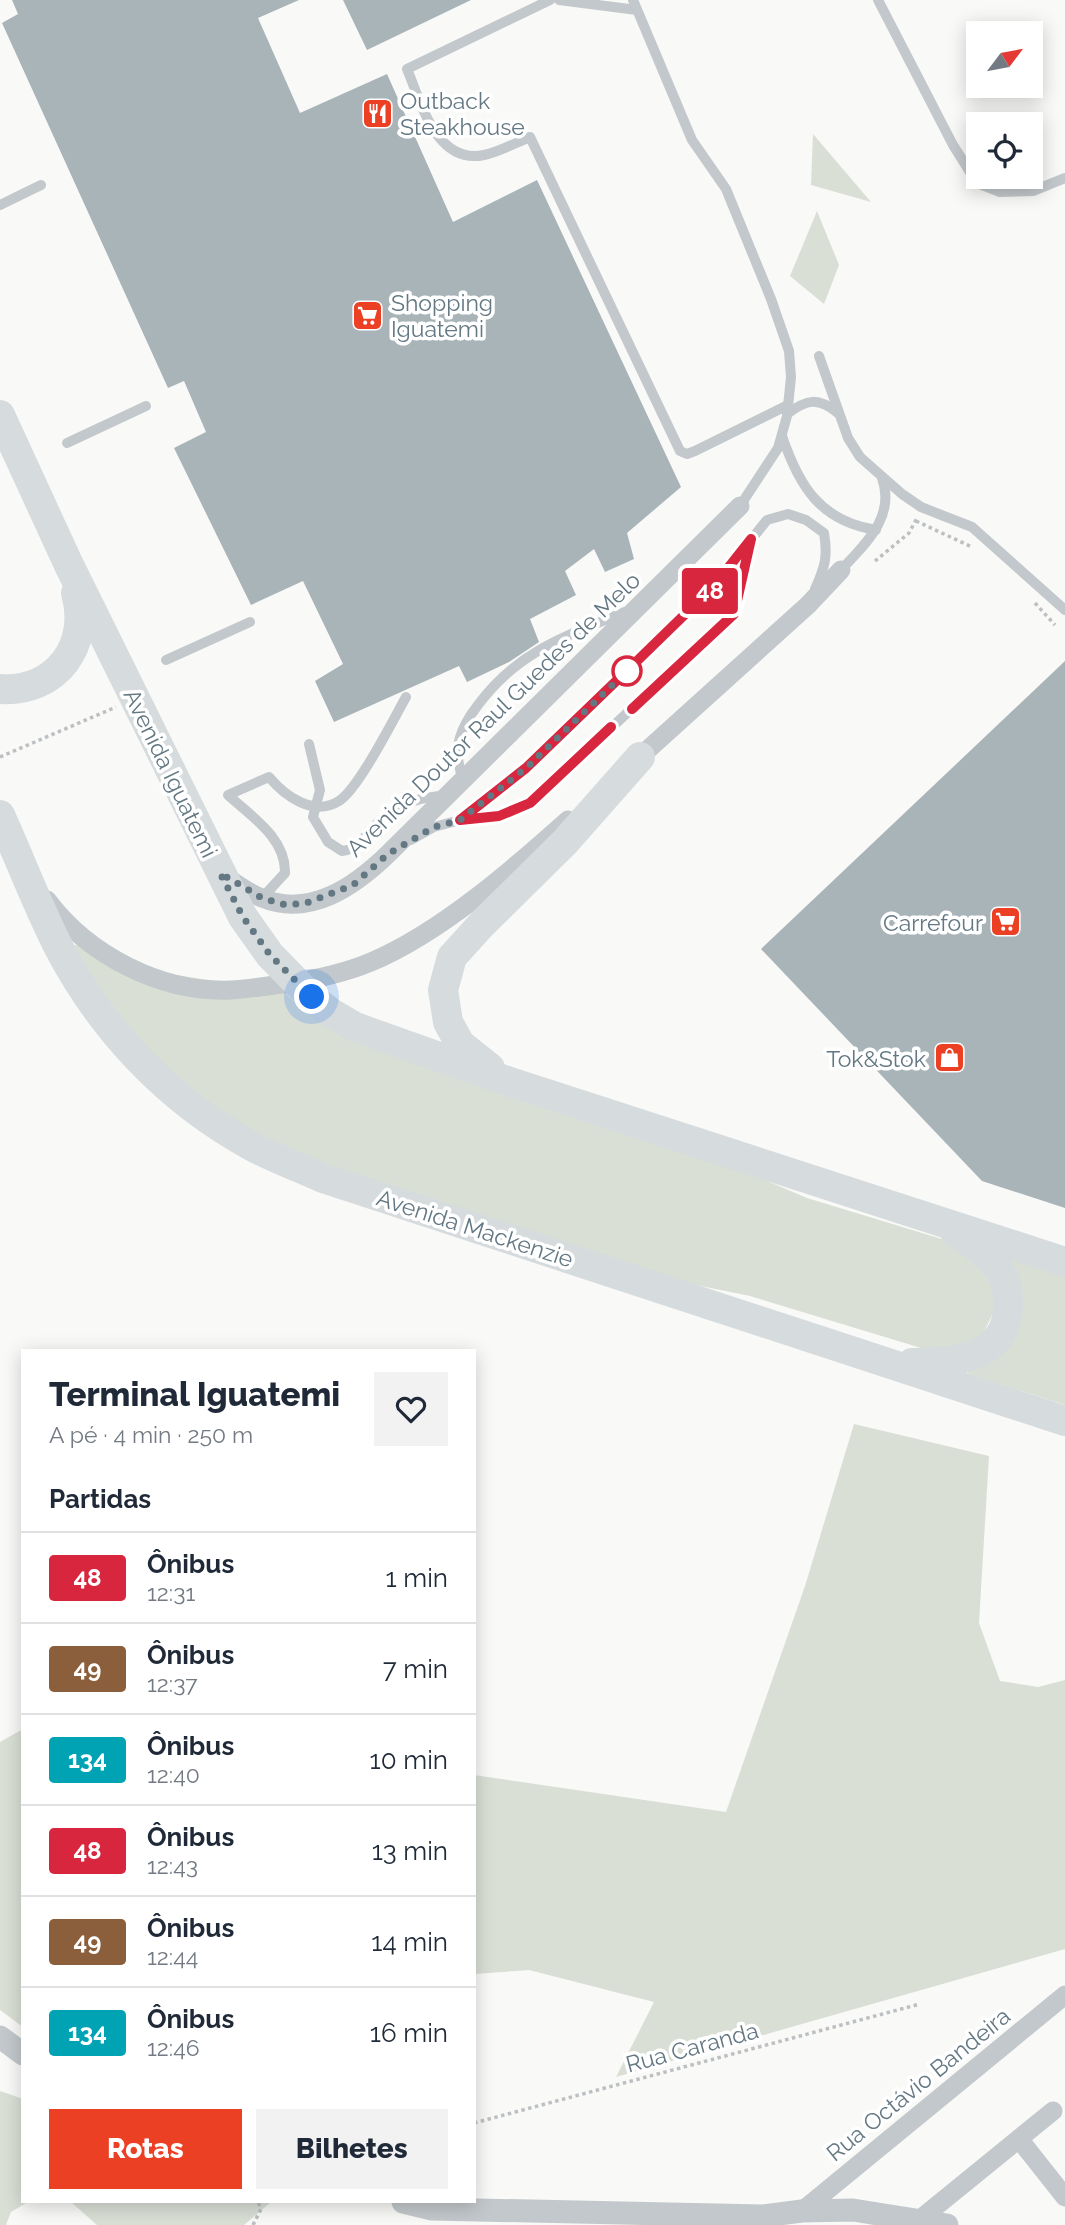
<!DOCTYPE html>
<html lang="pt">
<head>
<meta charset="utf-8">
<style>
	body { margin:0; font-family:Raleway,sans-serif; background:#f2f2f3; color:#1f2937; height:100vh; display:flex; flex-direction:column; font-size:26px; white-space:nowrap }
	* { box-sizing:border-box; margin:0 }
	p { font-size:23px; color:#747a83 }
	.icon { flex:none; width:38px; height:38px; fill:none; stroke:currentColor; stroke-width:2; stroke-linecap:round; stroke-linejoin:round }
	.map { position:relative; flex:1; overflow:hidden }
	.drawer { position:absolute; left:21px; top:1349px; width:455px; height:854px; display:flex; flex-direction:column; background:#fff; border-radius:0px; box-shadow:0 4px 18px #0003 }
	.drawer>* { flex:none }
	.badge { padding:0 14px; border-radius:5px; font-size:24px; line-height:46px }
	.needle { width:46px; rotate:58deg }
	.fabs { position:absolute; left:966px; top:21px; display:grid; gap:14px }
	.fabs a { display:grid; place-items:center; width:77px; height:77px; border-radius:0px; background:#fff; box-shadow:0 4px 18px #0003; font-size:35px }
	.you { position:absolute; width:35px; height:35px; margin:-18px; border:5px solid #fff; border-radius:50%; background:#1a73e8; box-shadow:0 0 0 10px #1a73e833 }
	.map>.badge { position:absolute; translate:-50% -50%; box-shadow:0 0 0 4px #fff }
	h2 { padding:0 28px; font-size:26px; line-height:63px }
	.round { display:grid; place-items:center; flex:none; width:74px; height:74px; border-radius:0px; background:#f2f2f3 }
	.headline { display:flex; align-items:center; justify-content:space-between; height:119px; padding:0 28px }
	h1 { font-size:33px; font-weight:800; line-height:52px }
	.action { display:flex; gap:14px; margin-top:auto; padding:14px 28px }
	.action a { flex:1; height:80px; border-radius:0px; background:#ec4025; color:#fff; font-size:28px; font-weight:800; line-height:80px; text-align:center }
	.action a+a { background:#f2f2f3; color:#1f2937 }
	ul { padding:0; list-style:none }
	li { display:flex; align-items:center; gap:21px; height:91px; padding:0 28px; border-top:2px solid #e0e1e3 }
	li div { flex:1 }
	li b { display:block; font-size:26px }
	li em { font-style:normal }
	li .badge { min-width:77px; font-weight:700; text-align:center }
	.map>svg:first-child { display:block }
</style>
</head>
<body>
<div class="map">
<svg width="1065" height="2225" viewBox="0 0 1065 2225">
	<rect width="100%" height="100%" fill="#f9f9f7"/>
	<g fill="#dadfd6">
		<polygon points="813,134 871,202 811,185"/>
		<polygon points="817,211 839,265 824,304 790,276"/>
		<polygon points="75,945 80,946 112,965 284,992 301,1008 737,1168 807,1198 955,1243 993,1279 994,1311 984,1332 975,1340 931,1351 750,1296 681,1282 302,1156 244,1129 144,1051 73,952"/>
		<polygon points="995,1252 1065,1269 1065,1405 968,1374 971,1364 992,1354"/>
		<polygon points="854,1424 989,1456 979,1623 1000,1681 1038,1687 1065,1680 1065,1949 616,2077 654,2002 529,1970 474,1974 474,1775 726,1812 805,1586"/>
		<polygon points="23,1729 23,2027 0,2010 0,1742"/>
		<polygon points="0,2091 23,2099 23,2202 28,2202 11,2212 6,2225 0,2225"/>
		<polygon points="71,2202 271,2202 244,2225 97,2225"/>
	</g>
	<g fill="#a9b4b9">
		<polygon points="12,0 299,0 258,18 300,113 387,74 453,222 537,180 681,487 627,533 634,559 605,572 594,549 565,571 576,595 530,619 539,642 509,662 467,682 459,666 334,722 315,681 343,664 303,581 251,605 174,448 206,432 184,381 168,388 2,23 18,14"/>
		<polygon points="343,0 471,0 367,50"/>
		<polygon points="1065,661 1065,1208 982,1181 761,949"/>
	</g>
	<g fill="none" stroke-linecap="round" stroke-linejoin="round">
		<g stroke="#bcc0c2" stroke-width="3.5" stroke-dasharray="3.5 3.5" stroke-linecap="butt">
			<polyline points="916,521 972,547"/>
			<polyline points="875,561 909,533 917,518"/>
			<polyline points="1035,603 1055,625"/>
			<polyline points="0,757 116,707"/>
			<polyline points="474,2123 920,2004"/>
			<polyline points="253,2225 261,2209 258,2202"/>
		</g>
		<g stroke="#c2c8cb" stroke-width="10">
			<path d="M550,0l-143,69c14,33 29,96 77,86 15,-3 31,-12 46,-18l150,314 7,3 8,-3 93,-46"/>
			<polyline points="559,0 637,10"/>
			<polyline points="633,0 692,140 726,189 771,299 789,351 791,377 787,416 778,448 740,506"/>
			<polyline points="878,0 953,145 977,183 1000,192 1033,191 1065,178"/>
			<polyline points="0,205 41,185"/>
			<polyline points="819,356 848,438 860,457 902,494 921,507 972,527 1065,610"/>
			<path d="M787,414c20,-15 31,-17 51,-1"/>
			<path d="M782,436c17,50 38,85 94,94"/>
			<polyline points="67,443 146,406"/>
			<path d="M841,570c24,-26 55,-53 41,-92"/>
			<polyline points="166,660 250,622"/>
			<path d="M309,744l11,46 -7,27 15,25 14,9c18,-1 28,-24 42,-34 17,-14 40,-21 62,-21"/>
			<path d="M462,780c-1,-10 -6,-22 -4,-32 1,-15 11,-32 20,-43 40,-54 88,-69 147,-93"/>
			<polyline points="462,820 499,816 530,803 734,614 750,543"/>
			<path d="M411,840l23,-13 26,-7 66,-52 187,-181 54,-67 21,-6 18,6 18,13c4,23 1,34 -9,56"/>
			<path d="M262,898l23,-25c1,-35 -34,-57 -57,-78l41,-18c16,19 44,40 70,24 20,-13 54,-81 67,-104"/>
		</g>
		<g stroke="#c2c8cb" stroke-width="19">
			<polyline points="633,763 808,605 841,570"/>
			<path d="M224,876c12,7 24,17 38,22 48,20 93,-12 126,-44l352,-348"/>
			<path d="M47,900c41,55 114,93 184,90 17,-1 35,-4 52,-6 30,-4 59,-10 88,-22 69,-29 141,-92 197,-142"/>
			<polyline points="1019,2139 1065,2197"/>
			<polyline points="802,2211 1065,1995"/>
			<polyline points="919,2220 1053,2111"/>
		</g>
		<g stroke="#c2c8cb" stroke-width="23">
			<polyline points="0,2037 23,2054"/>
			<polyline points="403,2202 432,2209 763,2216 802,2211 853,2210 947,2225"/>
		</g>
		<g stroke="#d6dbde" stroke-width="30">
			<polyline points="0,415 68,563 243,917 270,955 311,997 331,1013 355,1027 507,1081 1065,1262"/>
			<path d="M0,689c56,4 91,-44 76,-96"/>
			<path d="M0,815c20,44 37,90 59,133 43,82 109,152 191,197 23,13 49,22 73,33l742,243"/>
			<polyline points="490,1068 460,1044 448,1022 443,990 452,957 482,924 565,842 640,757"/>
			<path d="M912,1363c39,0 95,-4 96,-56 0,-13 0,-25 -8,-36 -10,-16 -30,-29 -45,-39"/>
		</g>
	</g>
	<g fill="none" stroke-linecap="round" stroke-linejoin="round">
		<defs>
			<polyline id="line" points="611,727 530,803 499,816 460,820 526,768 638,660 713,587 751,539 734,614 632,709"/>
		</defs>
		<use href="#line" stroke="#fff" stroke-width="16"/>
		<use href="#line" stroke="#d7263d" stroke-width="10"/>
		<polyline stroke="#637883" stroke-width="7" stroke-dasharray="0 12.6" points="312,997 270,955 243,917 220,873 262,898 286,905 306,903 353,885 388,854 434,827 460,820 526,768 627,671"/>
	</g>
	<defs>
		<symbol id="restaurant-square" viewBox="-11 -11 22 22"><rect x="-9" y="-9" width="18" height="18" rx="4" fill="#ec4025" stroke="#fff"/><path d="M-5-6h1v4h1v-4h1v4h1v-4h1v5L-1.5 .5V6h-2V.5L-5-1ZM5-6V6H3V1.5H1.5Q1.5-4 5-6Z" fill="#fff"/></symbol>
		<symbol id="supermarket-square" viewBox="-11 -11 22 22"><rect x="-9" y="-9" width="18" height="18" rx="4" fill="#ec4025" stroke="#fff"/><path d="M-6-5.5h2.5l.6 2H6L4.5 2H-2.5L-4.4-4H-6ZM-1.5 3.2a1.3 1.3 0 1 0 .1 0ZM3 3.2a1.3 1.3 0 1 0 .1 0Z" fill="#fff"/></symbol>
		<symbol id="shop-square" viewBox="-11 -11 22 22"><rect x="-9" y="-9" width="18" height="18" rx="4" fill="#ec4025" stroke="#fff"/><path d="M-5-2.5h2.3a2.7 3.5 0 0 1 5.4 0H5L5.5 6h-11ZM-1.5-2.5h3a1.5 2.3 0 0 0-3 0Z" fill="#fff"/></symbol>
	</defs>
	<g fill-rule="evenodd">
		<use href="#restaurant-square" x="360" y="96" width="35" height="35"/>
		<use href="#supermarket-square" x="350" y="298" width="35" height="35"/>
		<use href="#supermarket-square" x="988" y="904" width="35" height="35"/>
		<use href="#shop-square" x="932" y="1040" width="35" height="35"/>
	</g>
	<circle fill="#fff" stroke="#d7263d" stroke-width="3.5" cx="627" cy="671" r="14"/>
	<g text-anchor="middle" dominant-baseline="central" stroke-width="7" stroke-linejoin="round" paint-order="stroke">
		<g font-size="23" fill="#637883" stroke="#fff" text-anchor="start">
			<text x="400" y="100">Outback<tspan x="400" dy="26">Steakhouse</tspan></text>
			<text x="391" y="302">Shopping<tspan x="391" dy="26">Iguatemi</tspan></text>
			<text x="983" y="922" text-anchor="end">Carrefour</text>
			<text x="926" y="1058" text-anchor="end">Tok&amp;Stok</text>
		</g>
		<g font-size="23" fill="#637883" stroke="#fff">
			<text transform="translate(493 714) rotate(-44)">Avenida Doutor Raul Guedes de Melo</text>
			<text transform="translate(171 773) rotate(64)">Avenida Iguatemi</text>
			<text transform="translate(475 1228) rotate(18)">Avenida Mackenzie</text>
			<text transform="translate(692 2047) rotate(-15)">Rua Caranda</text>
			<text transform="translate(918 2084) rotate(-39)">Rua Octávio Bandeira</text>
		</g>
	</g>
</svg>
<div class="fabs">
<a><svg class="needle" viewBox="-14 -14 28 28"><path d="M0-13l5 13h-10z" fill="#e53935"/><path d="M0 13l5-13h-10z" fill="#747a83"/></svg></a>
<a><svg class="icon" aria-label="locate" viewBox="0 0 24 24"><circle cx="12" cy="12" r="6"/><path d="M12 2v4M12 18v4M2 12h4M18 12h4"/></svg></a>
</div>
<div class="you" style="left:312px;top:997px"></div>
<b class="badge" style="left:710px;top:591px;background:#d7263d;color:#fff">48</b>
<section class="drawer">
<div class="headline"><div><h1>Terminal Iguatemi</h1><p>A pé · 4 min · 250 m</p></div><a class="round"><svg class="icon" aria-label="heart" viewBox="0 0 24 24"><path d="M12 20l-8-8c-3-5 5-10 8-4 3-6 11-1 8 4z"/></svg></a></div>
<h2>Partidas</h2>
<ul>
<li><span class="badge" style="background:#d7263d;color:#fff">48</span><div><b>Ônibus</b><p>12:31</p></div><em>1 min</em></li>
<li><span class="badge" style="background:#8b5e3c;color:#fff">49</span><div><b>Ônibus</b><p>12:37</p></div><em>7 min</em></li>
<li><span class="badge" style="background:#00a3b4;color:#fff">134</span><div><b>Ônibus</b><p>12:40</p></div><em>10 min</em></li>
<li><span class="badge" style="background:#d7263d;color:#fff">48</span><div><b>Ônibus</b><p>12:43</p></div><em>13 min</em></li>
<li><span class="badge" style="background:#8b5e3c;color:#fff">49</span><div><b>Ônibus</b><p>12:44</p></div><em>14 min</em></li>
<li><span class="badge" style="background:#00a3b4;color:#fff">134</span><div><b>Ônibus</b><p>12:46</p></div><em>16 min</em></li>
</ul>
<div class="action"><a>Rotas</a><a>Bilhetes</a></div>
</section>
</div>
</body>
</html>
